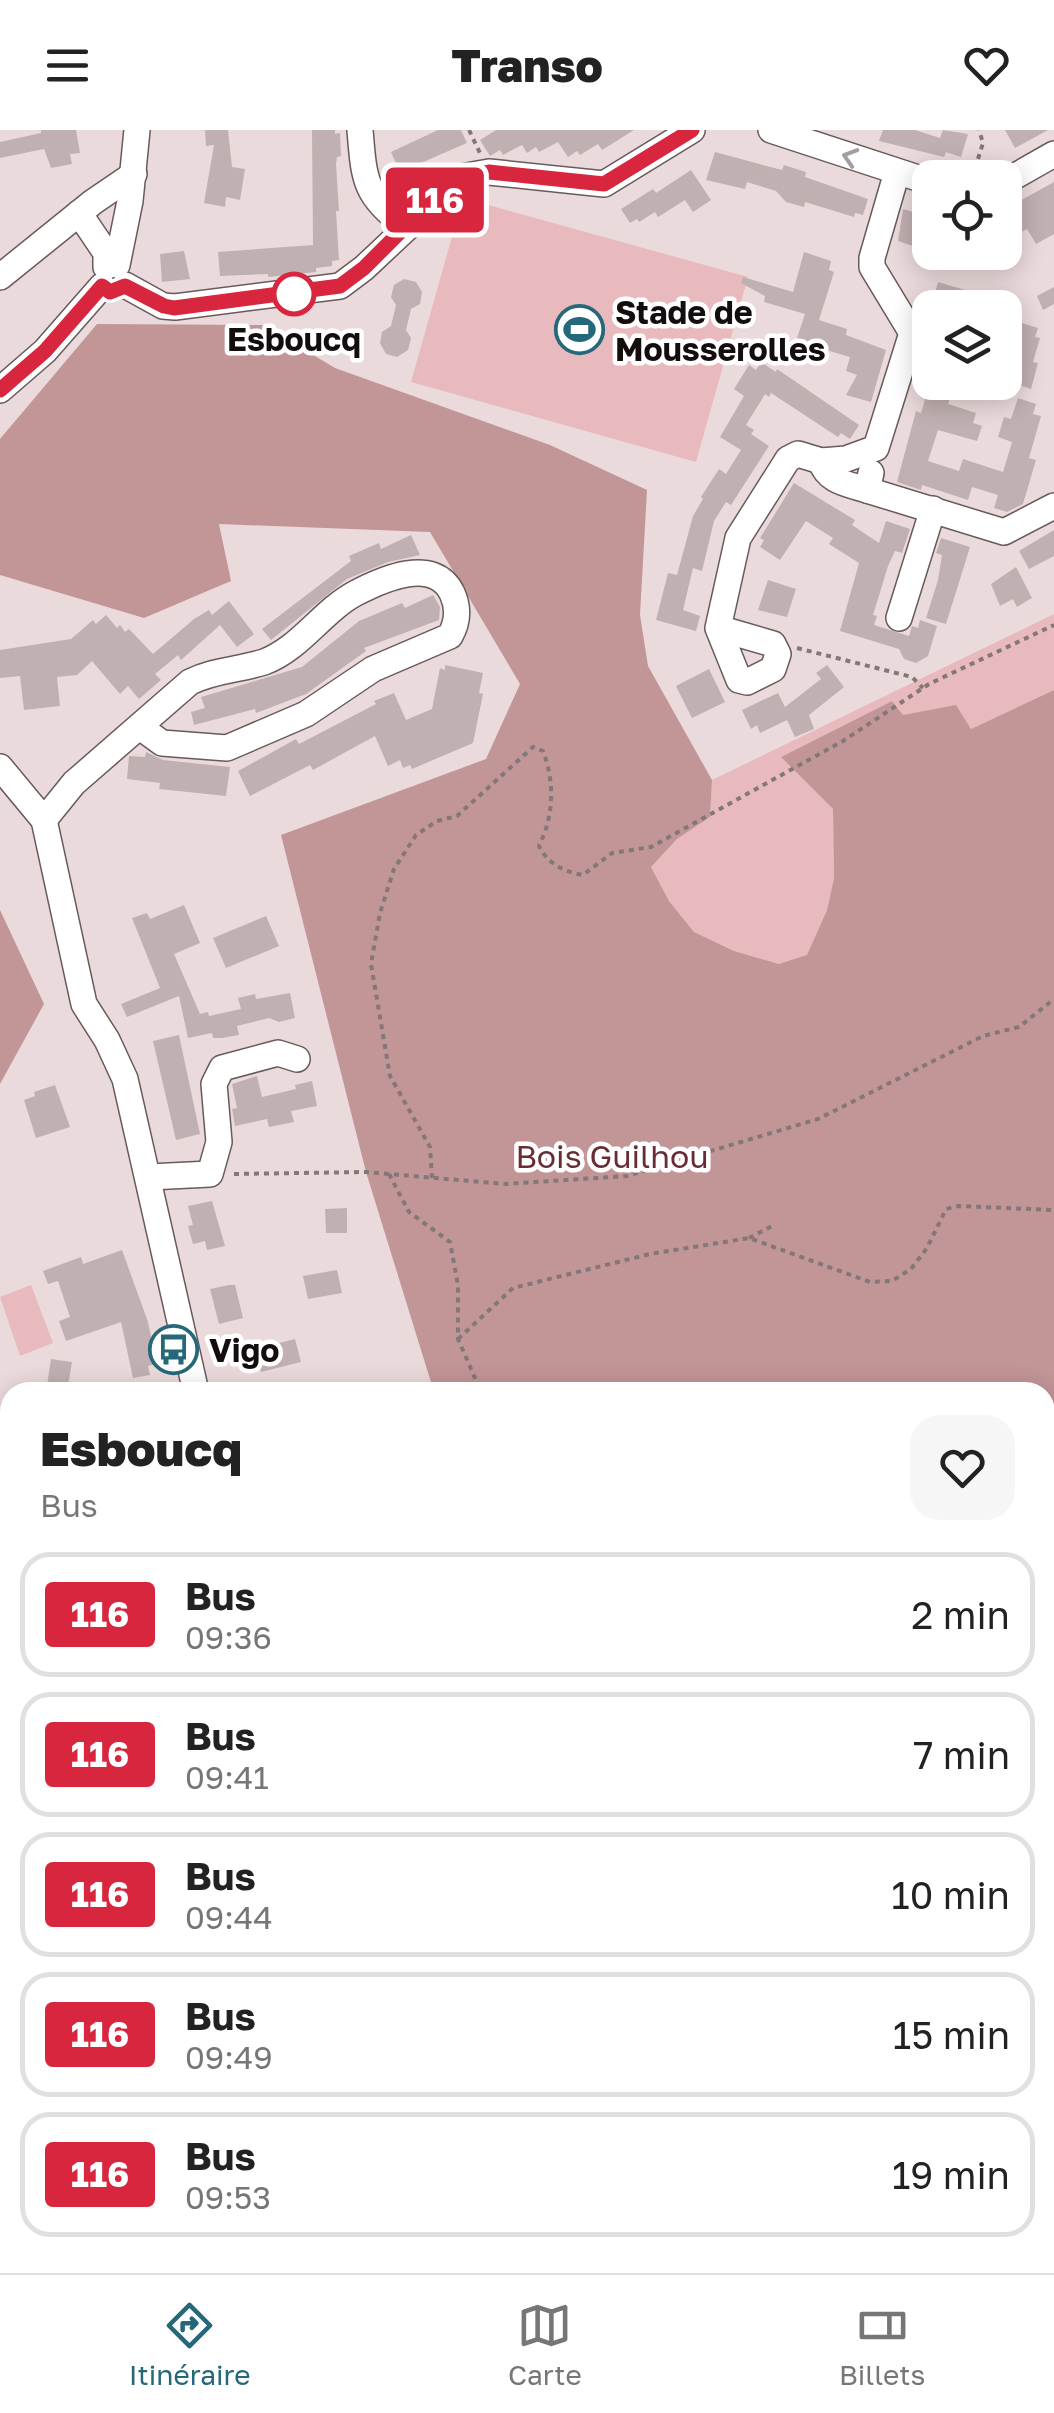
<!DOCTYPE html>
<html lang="fr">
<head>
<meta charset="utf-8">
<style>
	body { margin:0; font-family:"Golos Text",sans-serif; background:#f6f6f6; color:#222; height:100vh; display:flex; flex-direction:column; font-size:38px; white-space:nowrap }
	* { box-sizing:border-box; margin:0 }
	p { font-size:32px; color:#767676 }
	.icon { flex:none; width:55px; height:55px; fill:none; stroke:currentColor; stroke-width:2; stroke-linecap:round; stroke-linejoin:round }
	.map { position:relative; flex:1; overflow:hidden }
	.sheet { position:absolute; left:0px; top:1252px; width:1055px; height:892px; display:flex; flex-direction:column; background:#fff; border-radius:30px 30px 0 0; box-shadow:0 5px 25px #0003 }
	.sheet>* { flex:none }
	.badge { padding:0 20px; border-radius:8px; font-size:35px; line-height:65px }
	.fabs { position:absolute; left:912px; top:30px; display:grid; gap:20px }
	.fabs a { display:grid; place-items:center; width:110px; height:110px; border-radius:20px; background:#fff; box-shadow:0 5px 25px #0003; font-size:50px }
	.map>.badge { position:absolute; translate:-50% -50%; box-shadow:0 0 0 5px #fff }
	.round { display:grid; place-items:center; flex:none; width:105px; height:105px; border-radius:30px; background:#f6f6f6 }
	.overview { display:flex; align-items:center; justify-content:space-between; height:170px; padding:0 40px }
	h1 { font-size:48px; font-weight:800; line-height:75px }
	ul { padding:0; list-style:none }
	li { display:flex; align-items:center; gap:30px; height:125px; margin:0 20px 15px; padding:0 20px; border:5px solid #e0e0e0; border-radius:30px }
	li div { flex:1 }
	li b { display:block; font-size:38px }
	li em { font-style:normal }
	li .badge { min-width:110px; font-weight:700; text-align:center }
	header { display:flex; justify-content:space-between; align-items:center; height:130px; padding:0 40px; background:#fff; font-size:45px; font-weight:800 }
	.tab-bar { display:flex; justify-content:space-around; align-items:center; height:140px; border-top:2px solid #e0e0e0; background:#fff; font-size:28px; color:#767676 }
	.tab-bar a { display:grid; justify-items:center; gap:5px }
	.tab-bar .selected { color:#25687a }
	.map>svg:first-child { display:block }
</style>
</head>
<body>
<header><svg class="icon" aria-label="menu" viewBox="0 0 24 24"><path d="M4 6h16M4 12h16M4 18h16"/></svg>Transo<svg class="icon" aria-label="heart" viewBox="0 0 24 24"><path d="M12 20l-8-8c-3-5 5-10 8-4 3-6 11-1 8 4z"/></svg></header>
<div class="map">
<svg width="1054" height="2143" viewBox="0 0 1054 2143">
	<rect width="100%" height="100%" fill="#ebdadb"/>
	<g fill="#e9babd">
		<polygon points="463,68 748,147 696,332 411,252"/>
		<polygon points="1054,484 1054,560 971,599 956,576 903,585 892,571 781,627 833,679 834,748 827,780 807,826 779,834 734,821 694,802 669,771 651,737 677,709 710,687 712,650"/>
		<polygon points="31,1155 53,1213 20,1226 0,1167"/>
	</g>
	<g fill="#c29597">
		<polygon points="97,194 263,195 335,238 550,315 647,360 640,485 648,536 712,650 710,687 677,709 651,737 669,771 694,802 734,821 779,834 807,825 827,780 834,748 833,679 781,627 892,571 903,585 956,575 971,599 1054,560 1054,2143 932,2143 924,2135 1045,2135 1045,1262 434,1262 366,1042 281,705 486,629 520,554 430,402 219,394 231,451 144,488 0,445 0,309"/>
		<polygon points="0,780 44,874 0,954"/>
	</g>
	<g fill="#c1b0b1">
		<polygon points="41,0 76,0 80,23 70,24 72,34 51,38 44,19 0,28 0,12 41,3"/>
		<polygon points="205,0 228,0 232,37 245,39 240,70 226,67 225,77 204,73 214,15 206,16"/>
		<polygon points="312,0 335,0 335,4 340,3 341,26 337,27 336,34 339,81 336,81 339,130 332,131 332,136 316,138 316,142 268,147 268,144 220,146 218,122 313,115"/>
		<polygon points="438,0 461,0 467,13 400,42 391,22"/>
		<polygon points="496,0 634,0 602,20 598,14 580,25 577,21 568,27 558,12 539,22 536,17 527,23 522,15 503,25 500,20 490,26 480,10"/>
		<polygon points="883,0 915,0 940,8 943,0 968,4 961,27 946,22 944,27 879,11"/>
		<polygon points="1005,0 1048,0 1015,18"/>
		<polygon points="715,22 782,40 784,35 806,42 805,47 868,69 863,85 855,83 854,87 805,72 804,77 786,72 776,61 747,52 745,59 706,50"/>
		<polygon points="691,40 711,70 693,82 685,70 658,87 655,82 639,92 637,89 630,93 621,79 653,59 656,63"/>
		<polygon points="1054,52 1054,104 1036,114 1027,99 1005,110 1005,79"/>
		<polygon points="903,79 930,87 930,108 918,105 913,116 898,111"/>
		<polygon points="184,121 190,149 162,152 160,124"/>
		<polygon points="804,122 831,131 829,140 834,142 819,190 847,199 846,205 886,220 871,272 846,265 857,245 846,241 850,227 796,211 805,184 764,172 765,166 741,153 743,147 793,162"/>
		<polygon points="404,149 416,152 422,162 420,174 411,179 406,200 411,208 408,220 397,227 386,224 380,213 382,202 391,196 396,175 391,167 394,155"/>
		<polygon points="938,152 965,160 960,178 931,178"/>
		<polygon points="1054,157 1054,174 1043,180 1037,166"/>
		<polygon points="1015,191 1038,198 1035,207 1040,208 1033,232 1038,233 1031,259 1010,252 1018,227 1005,223 1005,195 1013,197"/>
		<polygon points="761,232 776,242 777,239 859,295 850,309 841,303 838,307 771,263 769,267 765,264 746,295 754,300 751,304 769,316 731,375 726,372 714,391 702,441 693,438 683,480 700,486 696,501 656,490 668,443 677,445 693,386 703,369 701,367 719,339 726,344 741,320 720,307 744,266 734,259 749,235 756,240"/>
		<polygon points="930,252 955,252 948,274 976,283 973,293 982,296 977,311 938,300 928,331 959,341 963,329 1003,342 1012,312 998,307 1004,287 1011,289 1018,268 1036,274 1033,284 1041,286 1029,328 1036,330 1023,374 1007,382 994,378 998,365 972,357 968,370 922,355 921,360 897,352 916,281 921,283"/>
		<polygon points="794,353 855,390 852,395 879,413 886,391 910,399 902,423 895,421 888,436 873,485 877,486 874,495 909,506 912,496 918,498 920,490 937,496 928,526 916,533 904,529 899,519 840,501 859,433 829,414 833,408 806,391 780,430 760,417 764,410 760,408"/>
		<polygon points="1054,400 1054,426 1029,439 1019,421"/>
		<polygon points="411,405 420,425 388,432 347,449 271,510 262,499 351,431 349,426 379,413 381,419"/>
		<polygon points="941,408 970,417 946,494 926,488 938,450 942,425 936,423"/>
		<polygon points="1016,437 1032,468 1017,477 1013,469 1000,476 991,454"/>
		<polygon points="768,450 796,459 787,487 758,480"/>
		<polygon points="433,465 440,477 439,490 364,518 366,521 306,564 256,583 255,579 194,595 191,582 205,578 201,567 302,537 359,491 402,473 405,478"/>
		<polygon points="229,471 254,504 237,517 220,495 181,530 178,525 155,544 161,550 139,569 128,556 120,564 92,531 77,545 57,547 60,576 24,580 20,546 0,548 0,520 71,509 93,490 96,494 106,485 117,498 120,495 125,502 129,499 153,524 194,489 209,480 212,485"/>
		<polygon points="445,535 483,543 479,563 483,564 473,613 412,639 410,635 403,638 400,630 388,636 375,606 313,640 310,635 250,666 238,641 296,609 299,614 376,574 374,571 394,563 406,590 432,579 440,538 445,540"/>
		<polygon points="827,535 844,557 809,585 814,599 795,607 787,590 760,603 757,595 751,599 742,580 778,563 785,577 821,549 816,543"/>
		<polygon points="709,539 725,572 692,588 676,556"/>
		<polygon points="146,622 163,630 230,637 226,666 159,659 160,653 127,649 129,626 145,627"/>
		<polygon points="184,775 200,813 174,824 200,884 208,882 209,886 241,879 238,868 255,864 256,869 290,863 295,888 279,892 269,888 237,896 239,905 222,908 213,908 212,903 188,908 179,866 127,887 121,874 160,858 132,788 147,783 150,789"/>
		<polygon points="266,786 279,816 226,838 213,808"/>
		<polygon points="179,905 200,1004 176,1010 153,911"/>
		<polygon points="257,946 262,967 296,959 295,955 312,951 317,976 291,981 294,992 269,997 267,989 235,996 232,979 237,978 232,954"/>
		<polygon points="55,955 70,997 36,1008 24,970 35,966 34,962"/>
		<polygon points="212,1071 225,1116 207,1120 205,1111 193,1114 188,1096 193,1095 188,1076"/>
		<polygon points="347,1078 347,1103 326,1103 325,1079"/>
		<polygon points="122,1120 148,1192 157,1234 148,1236 150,1245 133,1248 121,1192 66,1211 59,1191 70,1187 58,1151 48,1154 43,1141 81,1127 83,1134"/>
		<polygon points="337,1140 342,1163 308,1169 303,1146"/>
		<polygon points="229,1155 235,1155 243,1188 219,1194 210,1159"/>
		<polygon points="295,1209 301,1232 261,1242 255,1219"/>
		<polygon points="51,1229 72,1232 67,1262 46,1262"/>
	</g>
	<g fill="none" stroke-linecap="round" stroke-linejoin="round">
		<defs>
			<g id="minor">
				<path d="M360,0c4,49 4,66 46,96"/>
				<polyline points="771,0 930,52"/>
				<polyline points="1005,52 1054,24"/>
				<polyline points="79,83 106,123 106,137"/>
				<polyline points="117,135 130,71 137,0"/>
				<polyline points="0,147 93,72 134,44"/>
				<polyline points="125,155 163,176 175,177 340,156 364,138 461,47 489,42 604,54 692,0"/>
				<polyline points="0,260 45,221 102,156"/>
				<path d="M821,331c6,21 27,23 46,29l4,-17"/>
				<polyline points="867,360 1004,402 1054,376"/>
				<polyline points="899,488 933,379"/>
				<polyline points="718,498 739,550 747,552 773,539 778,524 773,514 718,498 738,408 788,329 798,324 821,331 846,329 876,318 912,203 872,137 872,128 897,42"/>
				<polyline points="0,637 44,690 84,874 107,910 125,949 196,1262"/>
				<path d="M44,690l30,-37 116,-101c24,-12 49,-12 74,-20 37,-14 58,-51 92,-69 27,-14 78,-37 96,0 7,15 6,29 -2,43l-77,33 -67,45 -79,34 -65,-5 -22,-16"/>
				<polyline points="149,1047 210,1044 219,1012 214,954 222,938 278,923 297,929"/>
				<polyline points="0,1437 10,1434"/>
				<polyline points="0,1685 10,1679"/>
				<polyline points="0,1801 10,1828"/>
				<polyline points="223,2135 226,2143"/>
				<polyline points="394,2135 397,2143"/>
				<polyline points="530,2135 536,2141"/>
				<polyline points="752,2135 759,2143"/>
			</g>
		</defs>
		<use href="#minor" stroke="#685a5a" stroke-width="28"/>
		<g stroke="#837778" stroke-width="4" stroke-dasharray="5 5" stroke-linecap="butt">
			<polyline points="469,0 480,23"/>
			<polyline points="972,48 983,13 979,0"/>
			<polyline points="797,518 912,547 923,558"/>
			<polyline points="234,1044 366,1042 505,1054 627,1046 818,989 983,906 1019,897 1054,869"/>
			<polyline points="389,1044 409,1082 450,1112 458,1155 458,1209 481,1262"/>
			<path d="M432,1048l-2,-31 -40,-71 -19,-112 9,-51 14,-44 22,-34 21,-14 20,-5 76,-69 10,4c12,32 11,64 -4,95 8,17 25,26 44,29l29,-22 39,-6 192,-106 86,-57 125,-59"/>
			<polyline points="749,1108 774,1095"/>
			<polyline points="458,1209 513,1158 650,1124 749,1108 870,1152 892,1151 911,1139 927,1118 946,1079 958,1076 1054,1080"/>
			<polyline points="1045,1383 1054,1384"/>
			<polyline points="1045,1514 1054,1495"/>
			<polyline points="1045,1972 1051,1973 1054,1983"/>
		</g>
		<use href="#minor" stroke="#fff" stroke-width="25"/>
	</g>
	<defs><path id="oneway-chevron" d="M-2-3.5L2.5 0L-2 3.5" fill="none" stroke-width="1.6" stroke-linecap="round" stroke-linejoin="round" transform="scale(2.5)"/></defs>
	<use stroke="#a19e9f" href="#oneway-chevron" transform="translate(850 27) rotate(-163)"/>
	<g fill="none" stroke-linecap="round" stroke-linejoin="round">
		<defs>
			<polyline id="line" points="0,260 45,221 102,156 110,162 125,156 164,176 174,178 340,156 364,138 406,96 461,48 489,42 604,54 692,0"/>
		</defs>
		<use href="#line" stroke="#fff" stroke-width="22"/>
		<use href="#line" stroke="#d7263d" stroke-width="15"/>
	</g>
	<defs>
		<symbol id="stadium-ring" viewBox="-11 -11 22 22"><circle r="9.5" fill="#fff" stroke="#25687a" stroke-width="1.5"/><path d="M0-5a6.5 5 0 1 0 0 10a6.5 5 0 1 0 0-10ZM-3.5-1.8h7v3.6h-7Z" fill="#25687a"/></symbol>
		<symbol id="bus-ring" viewBox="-11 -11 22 22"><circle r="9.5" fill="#fff" stroke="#25687a" stroke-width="1.5"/><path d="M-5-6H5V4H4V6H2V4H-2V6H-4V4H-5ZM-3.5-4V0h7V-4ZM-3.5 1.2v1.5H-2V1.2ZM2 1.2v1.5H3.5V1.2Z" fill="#25687a"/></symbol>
	</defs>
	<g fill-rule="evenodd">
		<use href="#stadium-ring" x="552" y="172" width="55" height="55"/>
		<use href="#bus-ring" x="146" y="1192" width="55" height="55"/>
	</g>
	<circle fill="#fff" stroke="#d7263d" stroke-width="5" cx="294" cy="164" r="20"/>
	<g text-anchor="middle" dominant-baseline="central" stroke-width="9" stroke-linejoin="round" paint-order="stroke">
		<g font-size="32" font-weight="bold" fill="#130d0e" stroke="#fff" text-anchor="start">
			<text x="615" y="182">Stade de<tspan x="615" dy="37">Mousserolles</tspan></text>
			<text x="209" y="1220">Vigo</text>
		</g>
		<g font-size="32" font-weight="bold" fill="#130d0e" stroke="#fff">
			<text x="294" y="209">Esboucq</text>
		</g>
		<g font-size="32" fill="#682d34" stroke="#fff">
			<text x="612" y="1026">Bois Guilhou</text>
		</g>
	</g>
</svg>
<div class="fabs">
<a><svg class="icon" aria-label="locate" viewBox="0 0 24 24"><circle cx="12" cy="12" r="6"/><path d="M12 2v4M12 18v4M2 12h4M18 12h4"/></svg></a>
<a><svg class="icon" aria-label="layers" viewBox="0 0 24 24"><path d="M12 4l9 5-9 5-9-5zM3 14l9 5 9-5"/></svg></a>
</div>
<b class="badge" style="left:435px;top:70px;background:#d7263d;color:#fff">116</b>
<section class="sheet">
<div class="overview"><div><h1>Esboucq</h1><p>Bus</p></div><a class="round"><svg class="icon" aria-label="heart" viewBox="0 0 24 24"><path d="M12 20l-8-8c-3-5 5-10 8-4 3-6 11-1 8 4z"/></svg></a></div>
<ul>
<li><span class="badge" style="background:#d7263d;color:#fff">116</span><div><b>Bus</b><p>09:36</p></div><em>2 min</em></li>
<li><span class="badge" style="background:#d7263d;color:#fff">116</span><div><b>Bus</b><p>09:41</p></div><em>7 min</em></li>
<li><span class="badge" style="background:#d7263d;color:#fff">116</span><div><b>Bus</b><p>09:44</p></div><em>10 min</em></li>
<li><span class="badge" style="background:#d7263d;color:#fff">116</span><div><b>Bus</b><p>09:49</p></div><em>15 min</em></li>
<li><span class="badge" style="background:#d7263d;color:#fff">116</span><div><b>Bus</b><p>09:53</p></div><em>19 min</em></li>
</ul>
</section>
</div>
<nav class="tab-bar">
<a class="selected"><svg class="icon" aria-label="directions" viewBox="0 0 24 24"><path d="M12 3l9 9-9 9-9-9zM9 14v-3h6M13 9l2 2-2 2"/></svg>Itinéraire</a>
<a><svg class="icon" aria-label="map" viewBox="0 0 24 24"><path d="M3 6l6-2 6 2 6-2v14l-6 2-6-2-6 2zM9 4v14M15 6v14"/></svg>Carte</a>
<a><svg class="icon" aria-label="tickets" viewBox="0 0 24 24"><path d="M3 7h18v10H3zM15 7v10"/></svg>Billets</a>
</nav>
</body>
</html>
